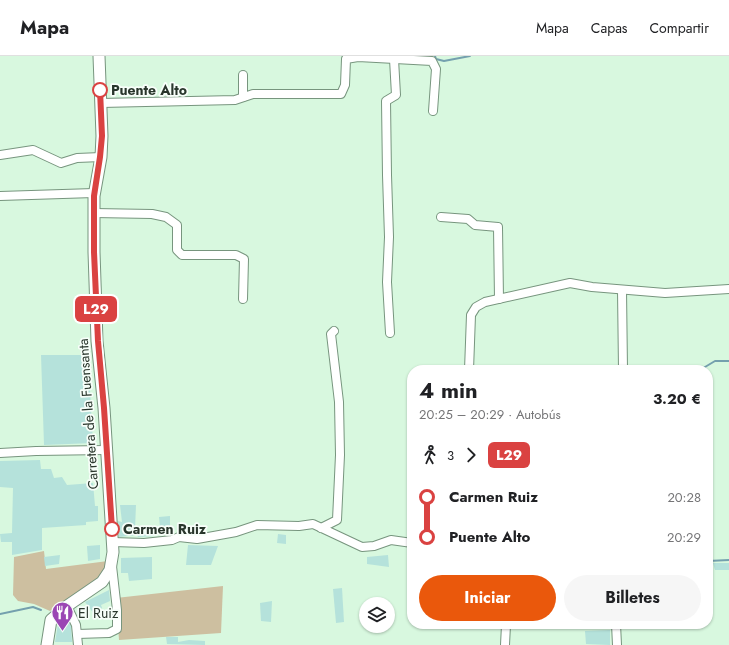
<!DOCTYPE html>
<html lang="es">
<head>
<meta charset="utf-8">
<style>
	body { margin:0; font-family:Jost,sans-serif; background:#f6f6f6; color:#202124; height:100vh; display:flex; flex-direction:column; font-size:15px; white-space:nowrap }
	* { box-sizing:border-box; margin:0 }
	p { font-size:13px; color:#757577 }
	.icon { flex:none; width:22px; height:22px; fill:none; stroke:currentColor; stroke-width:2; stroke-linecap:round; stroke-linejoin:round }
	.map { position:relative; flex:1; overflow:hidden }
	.details { position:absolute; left:407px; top:309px; width:306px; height:264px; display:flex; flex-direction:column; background:#fff; border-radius:16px; box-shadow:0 1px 3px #0004 }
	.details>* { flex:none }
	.badge { padding:0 8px; border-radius:6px; font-size:14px; line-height:26px }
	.controls { position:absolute; left:359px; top:541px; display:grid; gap:8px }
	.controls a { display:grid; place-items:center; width:36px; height:36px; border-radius:50%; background:#fff; box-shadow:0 1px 3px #0004; font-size:20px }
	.map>.badge { position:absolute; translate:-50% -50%; box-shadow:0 0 0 2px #fff }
	.legs { display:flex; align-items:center; gap:6px; height:44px; padding:0 12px; font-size:13px }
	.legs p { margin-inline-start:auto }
	.overview { display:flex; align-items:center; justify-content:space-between; height:68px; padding:0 12px }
	h1 { font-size:22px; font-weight:700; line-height:30px }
	.cta { display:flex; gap:8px; margin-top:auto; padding:8px 12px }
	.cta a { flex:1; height:46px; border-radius:24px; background:#ea580c; color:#fff; font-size:16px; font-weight:700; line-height:46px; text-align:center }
	.cta a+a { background:#f6f6f6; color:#202124 }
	ul { padding:0 12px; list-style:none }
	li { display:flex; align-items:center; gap:14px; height:40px; font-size:15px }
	li i { display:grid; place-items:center; width:6px; height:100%; margin:0 5px; background:currentColor }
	li i::after { content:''; width:10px; height:10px; margin:-5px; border:3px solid; border-radius:50%; background:#fff }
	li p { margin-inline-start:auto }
	li:first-child i { background:linear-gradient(#0000 50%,currentColor 0) }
	li:last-child i { background:linear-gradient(currentColor 50%,#0000 0) }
	header { display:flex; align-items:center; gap:24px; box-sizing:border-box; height:56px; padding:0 20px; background:#fff; border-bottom:1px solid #e0e0e0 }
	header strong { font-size:19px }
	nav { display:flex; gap:22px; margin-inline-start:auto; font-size:14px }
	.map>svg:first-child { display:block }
</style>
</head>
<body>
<header>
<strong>Mapa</strong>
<nav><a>Mapa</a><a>Capas</a><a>Compartir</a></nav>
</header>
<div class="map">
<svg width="729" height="589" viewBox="0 0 729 589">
	<rect width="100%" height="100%" fill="#d8f8df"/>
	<g fill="#cdbfa0">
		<polygon points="44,495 46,513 108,505 102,519 90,530 50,555 34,548 18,545 13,539 14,501"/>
		<polygon points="223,530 221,577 119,584 116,542"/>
	</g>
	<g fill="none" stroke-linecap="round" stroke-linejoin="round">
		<g stroke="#74a0ae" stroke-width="2">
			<polyline points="435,0 436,3 444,5 470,0"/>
			<polyline points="700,314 715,305 729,305"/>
			<polyline points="708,505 729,504"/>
			<polyline points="0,558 33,551 41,554"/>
		</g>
	</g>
	<g fill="#b5e2db">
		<polygon points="41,299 88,299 93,387 44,389"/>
		<polygon points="40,404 41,413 51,413 54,422 62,421 67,429 93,427 95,450 98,450 98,465 86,466 86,469 42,472 42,494 12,499 12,486 1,486 0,478 12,477 13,432 0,431 0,405"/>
		<polygon points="120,449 136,449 135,473 160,471 159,461 170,460 170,476 154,477 154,480 138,481 137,479 119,481 118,465 122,466"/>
		<polygon points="278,478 286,479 286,488 277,487"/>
		<polygon points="100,489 100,503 88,505 87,490"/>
		<polygon points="188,489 218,490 211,509 186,509"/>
		<polygon points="60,499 59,508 45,510 44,501"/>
		<polygon points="388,499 389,511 367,508 367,501"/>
		<polygon points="152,501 152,523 129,525 128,517 121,517 121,502"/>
		<polygon points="713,507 729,507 729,514 715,514"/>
		<polygon points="342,532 344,566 336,567 333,533"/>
		<polygon points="109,534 110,545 101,549 102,552 94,558 85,546"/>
		<polygon points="272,545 271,566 261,565 260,547"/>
		<polygon points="66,560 71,570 72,586 55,586 58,568"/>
		<polygon points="610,574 610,589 586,588 585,575"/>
		<polygon points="166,581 178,581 178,586 189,584 205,585 205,589 167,588"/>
	</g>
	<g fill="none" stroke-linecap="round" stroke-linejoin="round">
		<defs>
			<g id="street">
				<polyline points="243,41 243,19"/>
				<polyline points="101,47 235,44 253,38 341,38 345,29 346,3 358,1 432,5 436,13 433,55"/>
				<polyline points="0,99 33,94 61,107 77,102 101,101"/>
				<polyline points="0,140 94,137"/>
				<polyline points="94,157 152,158 166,161 177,169 177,194 182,199 236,199 244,203 243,243"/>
				<polyline points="441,161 468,163 475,169 498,171 499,243"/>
				<polyline points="622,234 623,314"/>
				<polyline points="390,277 387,226 389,181 387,119 386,45 396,39 394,3"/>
				<polyline points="469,314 471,259 476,251 485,246 570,227 592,231 665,237 729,233"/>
				<polyline points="0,397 36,395 106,394"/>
				<polyline points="321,472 337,464 340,399 339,346 331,278 334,275"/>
				<polyline points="113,486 144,487 172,484 179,481 197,483 236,476 257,469 299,470 313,468 362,491 374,490 391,484 412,487"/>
				<polyline points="67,550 76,569 78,589"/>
				<polyline points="616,568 617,589"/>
				<polyline points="77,578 109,577 117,573 117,554 112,510"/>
				<polyline points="505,589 506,569 509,568"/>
			</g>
			<polyline id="secondary" points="47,589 51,564 67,550 102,526 110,514 113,496 104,352 97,285 94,196 94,140 101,101 102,80 99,0"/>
		</defs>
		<use href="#street" stroke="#77957e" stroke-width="10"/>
		<use href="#secondary" stroke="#77957e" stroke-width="13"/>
		<use href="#street" stroke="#fff" stroke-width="8"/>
		<use href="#secondary" stroke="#fff" stroke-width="11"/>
	</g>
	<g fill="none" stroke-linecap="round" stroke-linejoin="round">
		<defs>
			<polyline id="line-1" points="100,34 102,80 100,101 94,140 94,196 98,285 104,352 112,473"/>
		</defs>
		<use href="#line-1" stroke="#fff" stroke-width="9"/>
		<use href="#line-1" stroke="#da4241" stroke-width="6"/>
	</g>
	<defs>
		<symbol id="restaurant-pin" viewBox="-11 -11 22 30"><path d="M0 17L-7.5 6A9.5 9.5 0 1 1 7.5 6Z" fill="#9b46b4" stroke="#f7fef9"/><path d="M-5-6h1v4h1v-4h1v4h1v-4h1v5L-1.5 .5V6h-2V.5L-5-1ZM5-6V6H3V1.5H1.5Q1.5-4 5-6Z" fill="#fff"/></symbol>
	</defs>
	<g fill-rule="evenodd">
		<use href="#restaurant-pin" x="50" y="544" width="25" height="34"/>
	</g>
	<g fill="#fff" stroke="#da4241" stroke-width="2">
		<circle cx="100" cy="34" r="7"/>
		<circle cx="112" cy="473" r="7"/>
	</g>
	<g text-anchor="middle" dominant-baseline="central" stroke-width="3.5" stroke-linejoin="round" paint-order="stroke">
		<g font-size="14" font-weight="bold" fill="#29362c" stroke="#f7fef9" text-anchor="start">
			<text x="111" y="34">Puente Alto</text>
			<text x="123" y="473">Carmen Ruiz</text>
		</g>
		<g font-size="14" fill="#29362c" stroke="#f7fef9">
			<text transform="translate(88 358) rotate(-94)">Carretera de la Fuensanta</text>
		</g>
		<g font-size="14" fill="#29362c" stroke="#f7fef9" text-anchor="start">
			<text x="78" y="557">El Ruiz</text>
		</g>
	</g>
</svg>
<div class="controls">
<a><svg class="icon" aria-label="layers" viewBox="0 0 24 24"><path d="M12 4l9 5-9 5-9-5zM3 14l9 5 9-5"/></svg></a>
</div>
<b class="badge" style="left:96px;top:253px;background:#da4241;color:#fff">L29</b>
<section class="details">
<div class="overview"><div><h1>4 min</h1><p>20:25 – 20:29 · Autobús</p></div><b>3.20 €</b></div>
<div class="legs"><svg class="icon" aria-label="walk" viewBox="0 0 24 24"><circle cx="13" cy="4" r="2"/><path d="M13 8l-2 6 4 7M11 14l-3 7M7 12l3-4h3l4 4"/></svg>3<svg class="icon" aria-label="forward" viewBox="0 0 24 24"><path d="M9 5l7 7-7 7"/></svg><b class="badge" style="background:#da4241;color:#fff">L29</b></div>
<ul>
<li><i style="color:#da4241"></i><b>Carmen Ruiz</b><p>20:28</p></li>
<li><i style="color:#da4241"></i><b>Puente Alto</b><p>20:29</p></li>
</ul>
<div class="cta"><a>Iniciar</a><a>Billetes</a></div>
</section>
</div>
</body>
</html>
